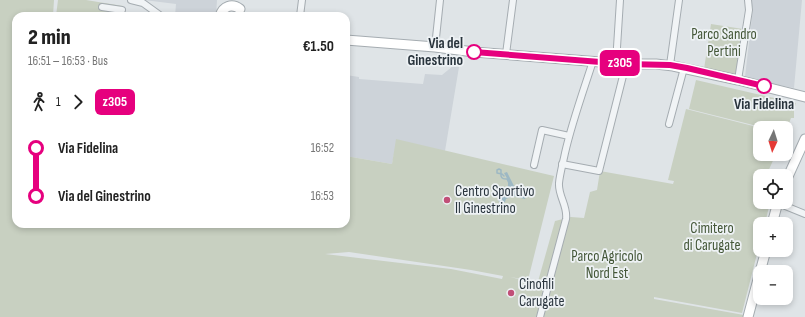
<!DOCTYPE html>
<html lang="en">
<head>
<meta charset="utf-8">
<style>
	body { margin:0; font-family:"Sofia Sans Condensed",sans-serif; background:#f6f6f6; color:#222; height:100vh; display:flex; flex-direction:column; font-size:15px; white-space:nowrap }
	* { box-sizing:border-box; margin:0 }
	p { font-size:13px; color:#767676 }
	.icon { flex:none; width:22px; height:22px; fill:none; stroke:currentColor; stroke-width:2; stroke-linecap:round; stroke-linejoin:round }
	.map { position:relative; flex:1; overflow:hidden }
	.drawer { position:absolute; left:12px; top:12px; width:338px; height:216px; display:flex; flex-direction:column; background:#fff; border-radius:12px; box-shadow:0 2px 6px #0003 }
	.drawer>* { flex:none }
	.badge { padding:0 8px; border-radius:6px; font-size:14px; line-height:26px }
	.needle { width:26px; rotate:184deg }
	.buttons { position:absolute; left:753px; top:121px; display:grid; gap:8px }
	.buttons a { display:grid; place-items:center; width:40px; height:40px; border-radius:8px; background:#fff; box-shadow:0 2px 6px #0003; font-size:20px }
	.map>.badge { position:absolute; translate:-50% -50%; box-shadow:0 0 0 2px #fff }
	.legs { display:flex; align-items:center; gap:6px; height:44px; padding:0 16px; font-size:13px }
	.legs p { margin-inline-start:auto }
	.overview { display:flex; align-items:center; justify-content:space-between; height:68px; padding:0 16px }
	h1 { font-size:22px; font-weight:800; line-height:30px }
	ul { padding:0 16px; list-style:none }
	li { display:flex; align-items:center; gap:14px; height:48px; font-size:15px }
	li i { display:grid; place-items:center; width:6px; height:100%; margin:0 5px; background:currentColor }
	li i::after { content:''; width:10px; height:10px; margin:-5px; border:3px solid; border-radius:50%; background:#fff }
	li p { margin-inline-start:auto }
	li:first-child i { background:linear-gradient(#0000 50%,currentColor 0) }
	li:last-child i { background:linear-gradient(currentColor 50%,#0000 0) }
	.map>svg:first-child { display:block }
</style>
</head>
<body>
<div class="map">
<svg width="805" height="317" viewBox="0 0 805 317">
	<rect width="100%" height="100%" fill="#dfe4e7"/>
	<g fill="#cdd3d9">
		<polygon points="144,0 217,0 216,16 175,16 176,4"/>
		<polygon points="751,0 802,0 794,88 747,79 745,77 753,8 751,5"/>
		<polygon points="453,66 459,67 445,151 397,140 392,164 346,156 346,75 359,77 359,79 423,84 425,74 442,75"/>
	</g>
	<g fill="#c8d0c1" fill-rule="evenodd">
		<path d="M0,0h54l-1,16h-37v208h330v-68l46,8 4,-25 158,37 -26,104 -18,-3 17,4v2l10,2 18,-64 16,-4 13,1 6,-26 7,-2 3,-19 73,13 1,-3 -6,-1 18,-71 75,19h-1v26h16l-10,22h-6v13l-2,5 2,1v7h10l-5,22h-5v18l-18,71 -88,-16v2l90,16 -1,2h-743zM349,252l122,18 32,6 -1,3 -51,-10 -126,-15z"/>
		<polygon points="58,0 86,0 123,6 121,16 56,16"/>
		<polygon points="711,24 743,29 735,77 704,69"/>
		<polygon points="696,80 796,103 794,110 794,118 791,118 786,131 786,128 765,128 689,109"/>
	</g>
	<polygon fill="#9db8c4" points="507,172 515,188 527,191 525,199 513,196 506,199 505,202 502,203 500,203 498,200 498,197 502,195 504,195 506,194 508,185 508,183 509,182 504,173"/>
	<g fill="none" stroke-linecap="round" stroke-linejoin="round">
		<path stroke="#9db8c4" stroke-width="1.5" d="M504,176l-2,-2 -5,-1v-3l2,-1 2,1v6c1,3 3,3 6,3l2,4"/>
		<defs>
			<g id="street">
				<polyline points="131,0 143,3 161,16"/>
				<polyline points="102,7 122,10"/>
				<polyline points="300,16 302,0"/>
				<polyline points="435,47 440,0"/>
				<polyline points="506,54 513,0"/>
				<polyline points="616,63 620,0"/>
				<polyline points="670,65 679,0"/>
				<polyline points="738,80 749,10 748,0"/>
				<polyline points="669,124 684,68"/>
				<polyline points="562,164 599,171 626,64"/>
				<polyline points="534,165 542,130 569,136"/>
				<polyline points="778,203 805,214"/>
				<path d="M540,317l11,-42 15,-56c2,-13 -8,-23 -7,-36 1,-10 4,-20 6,-30 7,-31 18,-61 28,-92"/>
			</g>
			<g id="secondary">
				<path d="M220,16c3,-10 12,-13 20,-7"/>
				<polyline points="346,40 435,47 474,52 626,64 656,64 673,66 738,80 805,97"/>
				<polyline points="786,181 805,139"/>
				<polyline points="772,224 778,202"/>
				<polyline points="760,272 766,250"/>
				<polyline points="748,317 760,272"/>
			</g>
		</defs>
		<use href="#street" stroke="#a5acb1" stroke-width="8"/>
		<use href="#secondary" stroke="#a5acb1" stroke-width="11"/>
		<use href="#street" stroke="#f1f4f6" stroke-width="6"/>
		<use href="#secondary" stroke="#fff" stroke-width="9"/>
	</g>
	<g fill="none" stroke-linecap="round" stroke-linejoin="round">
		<defs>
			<polyline id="line-1" points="474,52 626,64 670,65 687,68 764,86"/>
		</defs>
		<use href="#line-1" stroke="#fff" stroke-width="9"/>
		<use href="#line-1" stroke="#e6007e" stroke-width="6"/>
	</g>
	<g fill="#fff" stroke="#e6007e" stroke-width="2">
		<circle cx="474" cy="52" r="7"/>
		<circle cx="764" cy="86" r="7"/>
	</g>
	<g fill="#c14f77" stroke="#eef2f5" stroke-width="1.5">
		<circle cx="447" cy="200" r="4"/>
		<circle cx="511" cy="293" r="4"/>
	</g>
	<g text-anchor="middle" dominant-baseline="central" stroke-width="3.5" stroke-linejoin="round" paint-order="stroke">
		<g font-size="15" fill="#445738" stroke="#eef2f5">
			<text x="724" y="34">Parco Sandro<tspan x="724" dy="17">Pertini</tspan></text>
			<text x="712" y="228">Cimitero<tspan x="712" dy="17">di Carugate</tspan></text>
			<text x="607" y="256">Parco Agricolo<tspan x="607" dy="17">Nord Est</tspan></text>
		</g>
		<g font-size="15" font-weight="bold" fill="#29343d" stroke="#eef2f5" text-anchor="end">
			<text x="463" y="43">Via del<tspan x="463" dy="17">Ginestrino</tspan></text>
			<text x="764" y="104" text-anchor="middle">Via Fidelina</text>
		</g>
		<g font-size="15" fill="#29343d" stroke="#eef2f5" text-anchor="start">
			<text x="455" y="191">Centro Sportivo<tspan x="455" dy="17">Il Ginestrino</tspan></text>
			<text x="519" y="284">Cinofili<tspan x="519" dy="17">Carugate</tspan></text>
		</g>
	</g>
</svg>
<div class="buttons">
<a><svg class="needle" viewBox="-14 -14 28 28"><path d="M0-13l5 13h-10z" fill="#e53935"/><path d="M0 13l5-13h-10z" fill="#767676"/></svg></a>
<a><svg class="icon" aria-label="locate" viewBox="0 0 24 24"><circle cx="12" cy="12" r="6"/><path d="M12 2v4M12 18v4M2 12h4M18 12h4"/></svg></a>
<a>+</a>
<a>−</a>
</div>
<b class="badge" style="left:620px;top:63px;background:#e6007e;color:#fff">z305</b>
<section class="drawer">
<div class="overview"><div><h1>2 min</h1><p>16:51 – 16:53 · Bus</p></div><b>€1.50</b></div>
<div class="legs"><svg class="icon" aria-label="walk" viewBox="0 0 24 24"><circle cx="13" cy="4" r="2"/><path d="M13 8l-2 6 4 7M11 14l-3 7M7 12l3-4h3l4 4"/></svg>1<svg class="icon" aria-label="forward" viewBox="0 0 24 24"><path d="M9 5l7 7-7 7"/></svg><b class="badge" style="background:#e6007e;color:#fff">z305</b></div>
<ul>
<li><i style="color:#e6007e"></i><b>Via Fidelina</b><p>16:52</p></li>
<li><i style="color:#e6007e"></i><b>Via del Ginestrino</b><p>16:53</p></li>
</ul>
</section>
</div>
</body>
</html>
